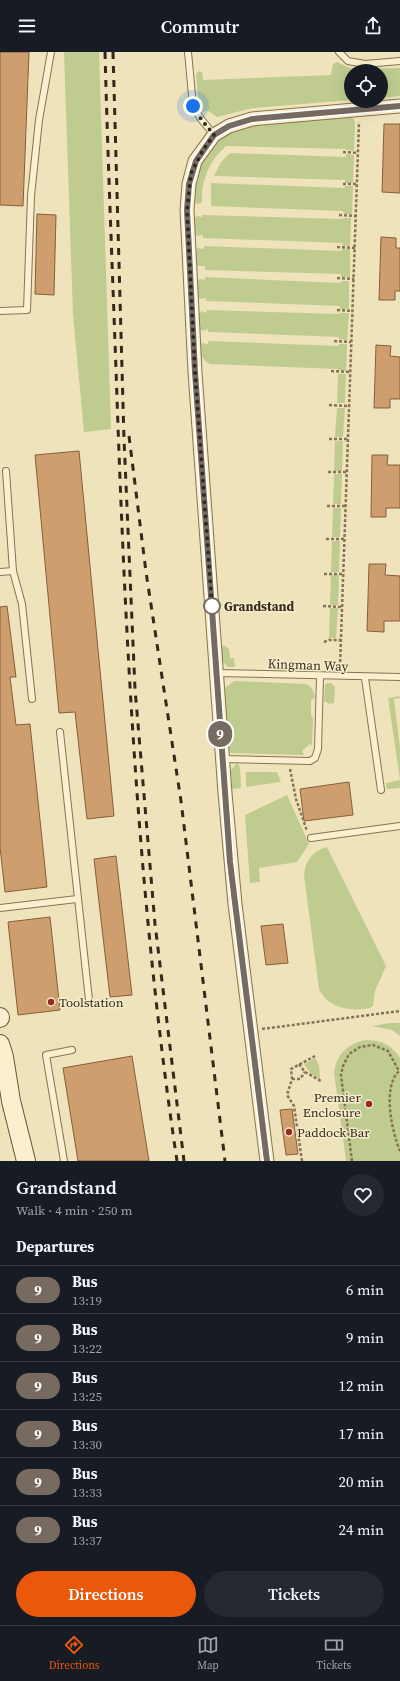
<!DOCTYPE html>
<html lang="en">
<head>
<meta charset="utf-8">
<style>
	body { margin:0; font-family:"Source Serif 4",serif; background:#242831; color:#f1f3f6; height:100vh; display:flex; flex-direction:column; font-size:15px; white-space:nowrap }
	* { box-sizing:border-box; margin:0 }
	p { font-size:13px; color:#9ea1a6 }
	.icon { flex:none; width:22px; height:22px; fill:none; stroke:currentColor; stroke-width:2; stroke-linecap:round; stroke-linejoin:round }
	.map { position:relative; height:1109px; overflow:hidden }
	.details { display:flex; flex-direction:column; background:#171b24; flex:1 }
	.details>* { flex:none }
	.badge { padding:0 8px; border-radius:13px; font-size:14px; line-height:26px }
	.controls { position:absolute; left:344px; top:12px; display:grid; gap:8px }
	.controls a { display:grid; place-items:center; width:44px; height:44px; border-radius:50%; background:#171b24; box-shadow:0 4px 16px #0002; font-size:20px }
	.you { position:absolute; width:20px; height:20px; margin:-10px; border:3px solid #fff; border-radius:50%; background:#1a73e8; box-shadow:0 0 0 6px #1a73e833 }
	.map>.badge { position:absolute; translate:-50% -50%; box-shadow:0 0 0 2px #fff }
	h2 { padding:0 16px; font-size:15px; line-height:36px }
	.round { display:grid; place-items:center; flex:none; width:42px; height:42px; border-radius:21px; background:#242831 }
	.summary { display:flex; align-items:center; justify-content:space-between; height:68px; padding:0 16px }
	h1 { font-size:19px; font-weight:600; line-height:30px }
	.action { display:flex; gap:8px; margin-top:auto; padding:8px 16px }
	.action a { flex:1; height:46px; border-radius:24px; background:#ea580c; color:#fff; font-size:16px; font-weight:600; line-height:46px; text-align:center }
	.action a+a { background:#242831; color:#f1f3f6 }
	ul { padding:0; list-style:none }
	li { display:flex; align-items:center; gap:12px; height:48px; padding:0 16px; border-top:1px solid #363941 }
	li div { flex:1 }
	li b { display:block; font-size:15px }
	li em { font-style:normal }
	li .badge { min-width:44px; font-weight:700; text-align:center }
	header { display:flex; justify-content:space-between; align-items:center; height:52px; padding:0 16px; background:#171b24; font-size:18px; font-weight:600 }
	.tab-bar { display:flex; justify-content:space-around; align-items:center; height:56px; border-top:1px solid #363941; background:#171b24; font-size:11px; color:#9ea1a6 }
	.tab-bar a { display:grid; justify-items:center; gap:2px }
	.tab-bar .selected { color:#ea580c }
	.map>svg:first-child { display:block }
</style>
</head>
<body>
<header><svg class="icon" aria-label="menu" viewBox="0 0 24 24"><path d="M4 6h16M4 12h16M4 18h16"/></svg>Commutr<svg class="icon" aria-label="share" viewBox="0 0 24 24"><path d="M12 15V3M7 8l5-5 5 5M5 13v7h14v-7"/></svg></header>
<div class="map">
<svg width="400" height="1109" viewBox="0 0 400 1109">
	<rect width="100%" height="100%" fill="#efe3bb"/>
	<g fill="#c0cc8f">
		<polygon points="64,0 99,0 111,377 84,380 73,263"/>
		<polygon points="337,10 352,17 400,16 400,44 381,46 381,19 351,19 351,48 253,56 217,65 207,58 203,61 199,53 196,22 199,19 202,20 203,28 331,23 333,12"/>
		<path d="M351,64l3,3 1,4 -1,28 -8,-1v-1l-120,-3c-17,15 -25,34 -24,57l-5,1 -2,-2c-3,-10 0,-20 3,-30 13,-46 56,-48 95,-51 19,-2 39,-3 58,-5z"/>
		<polygon points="230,101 346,105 346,102 354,103 353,131 345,131 345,128 214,124 221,110"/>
		<polygon points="211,131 344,136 345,134 353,134 352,162 344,162 343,159 211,154"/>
		<polygon points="202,163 343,167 344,166 351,166 350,194 343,194 342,191 203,186 203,183 198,184 195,182 194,167 197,164 202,165"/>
		<polygon points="204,194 342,199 342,197 350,197 350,225 341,225 341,222 205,218 205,214 197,214 195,198 198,196 204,197"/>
		<polygon points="205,225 341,231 341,229 349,229 349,257 340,257 340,254 206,249 206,246 200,247 197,244 196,230 200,227 205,228"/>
		<polygon points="207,258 340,262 340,261 349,261 347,288 339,287 339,285 208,280 208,277 203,279 200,277 198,262 202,259 206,261"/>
		<path d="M208,289l130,5 1,-2h8l-1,27 -8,-1v-1l-128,-5c-8,-4 -11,-11 -9,-21l7,1z"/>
		<polygon points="338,322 346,322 345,351 337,351"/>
		<polygon points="337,356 345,356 343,385 335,385"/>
		<polygon points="335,389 343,389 342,419 334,419"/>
		<polygon points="334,422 342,422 341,452 333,452"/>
		<polygon points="333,456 341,456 340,485 332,485"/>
		<polygon points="332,489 340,489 339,520 331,520"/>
		<polygon points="331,523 339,523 338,553 330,553"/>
		<polygon points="330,556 338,556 336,586 329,586"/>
		<polygon points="224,593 229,597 230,606 234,606 235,615 228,615 222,609 221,596"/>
		<path d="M234,629l72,3c6,3 8,7 9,14l-4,2v14l2,5 -1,27 -2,-2 -8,7 2,4 -73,-2 -2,-3 -5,-58 2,-5z"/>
		<polygon points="327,631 331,631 335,635 334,651 329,652 324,649 325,633"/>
		<polygon points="400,644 400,646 394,647 400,696 400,736 387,737 386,731 400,728 388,646"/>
		<polygon points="237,711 240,716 241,736 232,737 231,718"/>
		<polygon points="246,720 277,720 281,730 246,735"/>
		<polygon points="287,743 309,792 297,810 259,816 260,830 250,831 245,763"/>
		<path d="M327,795l59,119 -11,25 -2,15 -3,2c-20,4 -42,0 -51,-19l-15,-114c2,-15 8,-24 23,-28z"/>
		<polygon points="390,971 400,971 400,984 392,978 372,974"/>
		<path d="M366,988c15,0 26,5 34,18v103h-54l-12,-89c3,-18 14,-29 32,-32z"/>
		<polygon points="315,1006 319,1013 320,1027 310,1021 304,1012"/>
	</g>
	<g fill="#ce9e6f" stroke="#865e3a">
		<polygon points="0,0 29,0 23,154 0,153"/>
		<polygon points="384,72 400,72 400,141 382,140"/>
		<polygon points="37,162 56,163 54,243 35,242"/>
		<polygon points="381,185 396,186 396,196 400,196 400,239 395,239 395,248 379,248"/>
		<polygon points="376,293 391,294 390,304 400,305 400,347 390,347 390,356 374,356"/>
		<polygon points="79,399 114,764 87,767 75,660 59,661 35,403"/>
		<polygon points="372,403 388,403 387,413 400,413 400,456 386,456 386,465 371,465"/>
		<polygon points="369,512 386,512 385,523 400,524 400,569 384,569 384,580 367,579"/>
		<polygon points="7,554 16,625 10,625 16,673 30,672 47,835 5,840 0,795 0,555"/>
		<polygon points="349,730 353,763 304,769 300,737"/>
		<polygon points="116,804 132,943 110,945 94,807"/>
		<polygon points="50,865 60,958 18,963 8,870"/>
		<polygon points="283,872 288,911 266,913 261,874"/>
		<polygon points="132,1004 149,1109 78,1109 63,1016"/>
		<polygon points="292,1057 298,1102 286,1103 280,1058"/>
	</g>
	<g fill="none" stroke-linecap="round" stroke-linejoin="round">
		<defs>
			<g id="service">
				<polyline points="188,0 193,54 201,67 214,83"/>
				<polyline points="339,0 348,9 365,12 400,9"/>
				<polyline points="0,259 27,258 31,144 39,68 51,0"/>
				<polyline points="6,419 13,519 22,552 32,647"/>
				<polyline points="0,520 13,519"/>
				<polyline points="216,621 400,625"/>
				<polyline points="365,626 381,738"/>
				<polyline points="60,680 89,948"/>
				<polyline points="222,707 310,709 315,706 318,697 320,625"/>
				<polyline points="311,786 400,774"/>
				<polyline points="0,856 77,847"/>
				<polyline points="64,1109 46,1003 72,998"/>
			</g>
			<polyline id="minor" points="267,1109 235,852 225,741 195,320 187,158 189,132 195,109 214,83 229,74 252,67 400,54"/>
			<g id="secondary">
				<polyline points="0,965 0,966"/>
				<polyline points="0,992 4,1005 11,1049 26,1109"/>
			</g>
		</defs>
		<use href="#service" stroke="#867355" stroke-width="8"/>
		<use href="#minor" stroke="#867355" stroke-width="15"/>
		<use href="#secondary" stroke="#675438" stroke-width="20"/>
		<g stroke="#867355" stroke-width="2.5" stroke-dasharray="3 2" stroke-linecap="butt">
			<polyline points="343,100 358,101"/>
			<polyline points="343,132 357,132"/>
			<polyline points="339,163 356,164"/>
			<polyline points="337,195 355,196"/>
			<polyline points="337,226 354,227"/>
			<polyline points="337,258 352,259"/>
			<polyline points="334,289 351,290"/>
			<polyline points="331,319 350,320"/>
			<polyline points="329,353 349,354"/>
			<polyline points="329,387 348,387"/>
			<polyline points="328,420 347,420"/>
			<polyline points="327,454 346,454"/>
			<polyline points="326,487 344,487"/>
			<polyline points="324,522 343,522"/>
			<polyline points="323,554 342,555"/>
			<polyline points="324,590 329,588 341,588"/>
			<polyline points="340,615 359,70"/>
			<polyline points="290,717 296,747 307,779"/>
			<polyline points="262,977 400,959"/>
			<polyline points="299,1012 305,1020 321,1029"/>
			<polyline points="292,1027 300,1027 305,1020"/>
			<polyline points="302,1109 294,1054 287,1043 292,1027 291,1017 315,1004"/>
			<path d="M352,1109l-11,-86 2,-9 6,-12 11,-7 13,-2 15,6 11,20c-17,16 -7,61 1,80"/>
		</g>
		<use href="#service" stroke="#faf0ce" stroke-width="6"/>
		<use href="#minor" stroke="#faf0ce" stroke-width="13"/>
		<use href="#secondary" stroke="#faf0ce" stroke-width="18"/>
		<g stroke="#34291a" stroke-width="3" stroke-dasharray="7 7" stroke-linecap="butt">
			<path d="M105,0c3,115 8,231 12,346 9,255 22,510 60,763"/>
			<polyline points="113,0 124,387 135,637 155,872 184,1109"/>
			<polyline points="129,384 146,520 181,749 225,1109"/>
		</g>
	</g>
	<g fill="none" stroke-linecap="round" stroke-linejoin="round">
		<defs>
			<polyline id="line" points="267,1109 230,810 195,320 187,158 189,132 196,109 214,83 229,74 252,67 400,54"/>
		</defs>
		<use href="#line" stroke="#fff" stroke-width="9"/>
		<use href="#line" stroke="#766a61" stroke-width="6"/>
		<polyline stroke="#34291a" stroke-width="4" stroke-dasharray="0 7.2" points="193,54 201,67 214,83 203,98 191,121 187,158 195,320 212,554"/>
	</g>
	<circle fill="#fff" stroke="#766a61" stroke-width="2" cx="212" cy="554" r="8"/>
	<g fill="#972b23" stroke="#f6edcb" stroke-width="1.5">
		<circle cx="51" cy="950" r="4"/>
		<circle cx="369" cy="1052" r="4"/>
		<circle cx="289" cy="1080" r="4"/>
	</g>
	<g text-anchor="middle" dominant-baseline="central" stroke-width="3" stroke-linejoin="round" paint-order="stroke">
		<g font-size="13" font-weight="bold" fill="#34291a" stroke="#f6edcb" text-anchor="start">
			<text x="224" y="554">Grandstand</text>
		</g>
		<g font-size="13" fill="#34291a" stroke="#f6edcb">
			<text transform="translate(308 613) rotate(2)">Kingman Way</text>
		</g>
		<g font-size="13" fill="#34291a" stroke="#f6edcb" text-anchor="start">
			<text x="59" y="950">Toolstation</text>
			<text x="361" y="1045" text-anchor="end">Premier<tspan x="361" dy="15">Enclosure</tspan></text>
			<text x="297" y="1080">Paddock Bar</text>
		</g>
	</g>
</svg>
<div class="controls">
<a><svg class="icon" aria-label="locate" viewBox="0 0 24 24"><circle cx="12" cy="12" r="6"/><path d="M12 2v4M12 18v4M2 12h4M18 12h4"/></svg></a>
</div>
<div class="you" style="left:193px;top:54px"></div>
<b class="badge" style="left:220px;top:682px;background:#766a61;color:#fff">9</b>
</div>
<section class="details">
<div class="summary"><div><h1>Grandstand</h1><p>Walk · 4 min · 250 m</p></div><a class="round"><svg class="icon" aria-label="heart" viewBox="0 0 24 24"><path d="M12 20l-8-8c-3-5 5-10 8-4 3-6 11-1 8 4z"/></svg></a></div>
<h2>Departures</h2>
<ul>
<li><span class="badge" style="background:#766a61;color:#fff">9</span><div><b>Bus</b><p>13:19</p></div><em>6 min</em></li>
<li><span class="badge" style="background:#766a61;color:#fff">9</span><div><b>Bus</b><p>13:22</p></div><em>9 min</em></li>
<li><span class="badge" style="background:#766a61;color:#fff">9</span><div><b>Bus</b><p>13:25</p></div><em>12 min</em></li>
<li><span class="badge" style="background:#766a61;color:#fff">9</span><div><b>Bus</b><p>13:30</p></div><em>17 min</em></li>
<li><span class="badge" style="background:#766a61;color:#fff">9</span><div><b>Bus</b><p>13:33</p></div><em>20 min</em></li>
<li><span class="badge" style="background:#766a61;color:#fff">9</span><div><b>Bus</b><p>13:37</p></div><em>24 min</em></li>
</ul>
<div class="action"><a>Directions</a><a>Tickets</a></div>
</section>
<nav class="tab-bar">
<a class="selected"><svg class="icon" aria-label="directions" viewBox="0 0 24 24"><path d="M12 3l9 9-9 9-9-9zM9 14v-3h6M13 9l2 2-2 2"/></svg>Directions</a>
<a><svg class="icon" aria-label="map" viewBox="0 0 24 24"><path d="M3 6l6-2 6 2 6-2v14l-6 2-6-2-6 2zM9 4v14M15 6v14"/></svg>Map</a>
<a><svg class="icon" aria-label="tickets" viewBox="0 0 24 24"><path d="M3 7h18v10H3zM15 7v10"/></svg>Tickets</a>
</nav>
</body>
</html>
